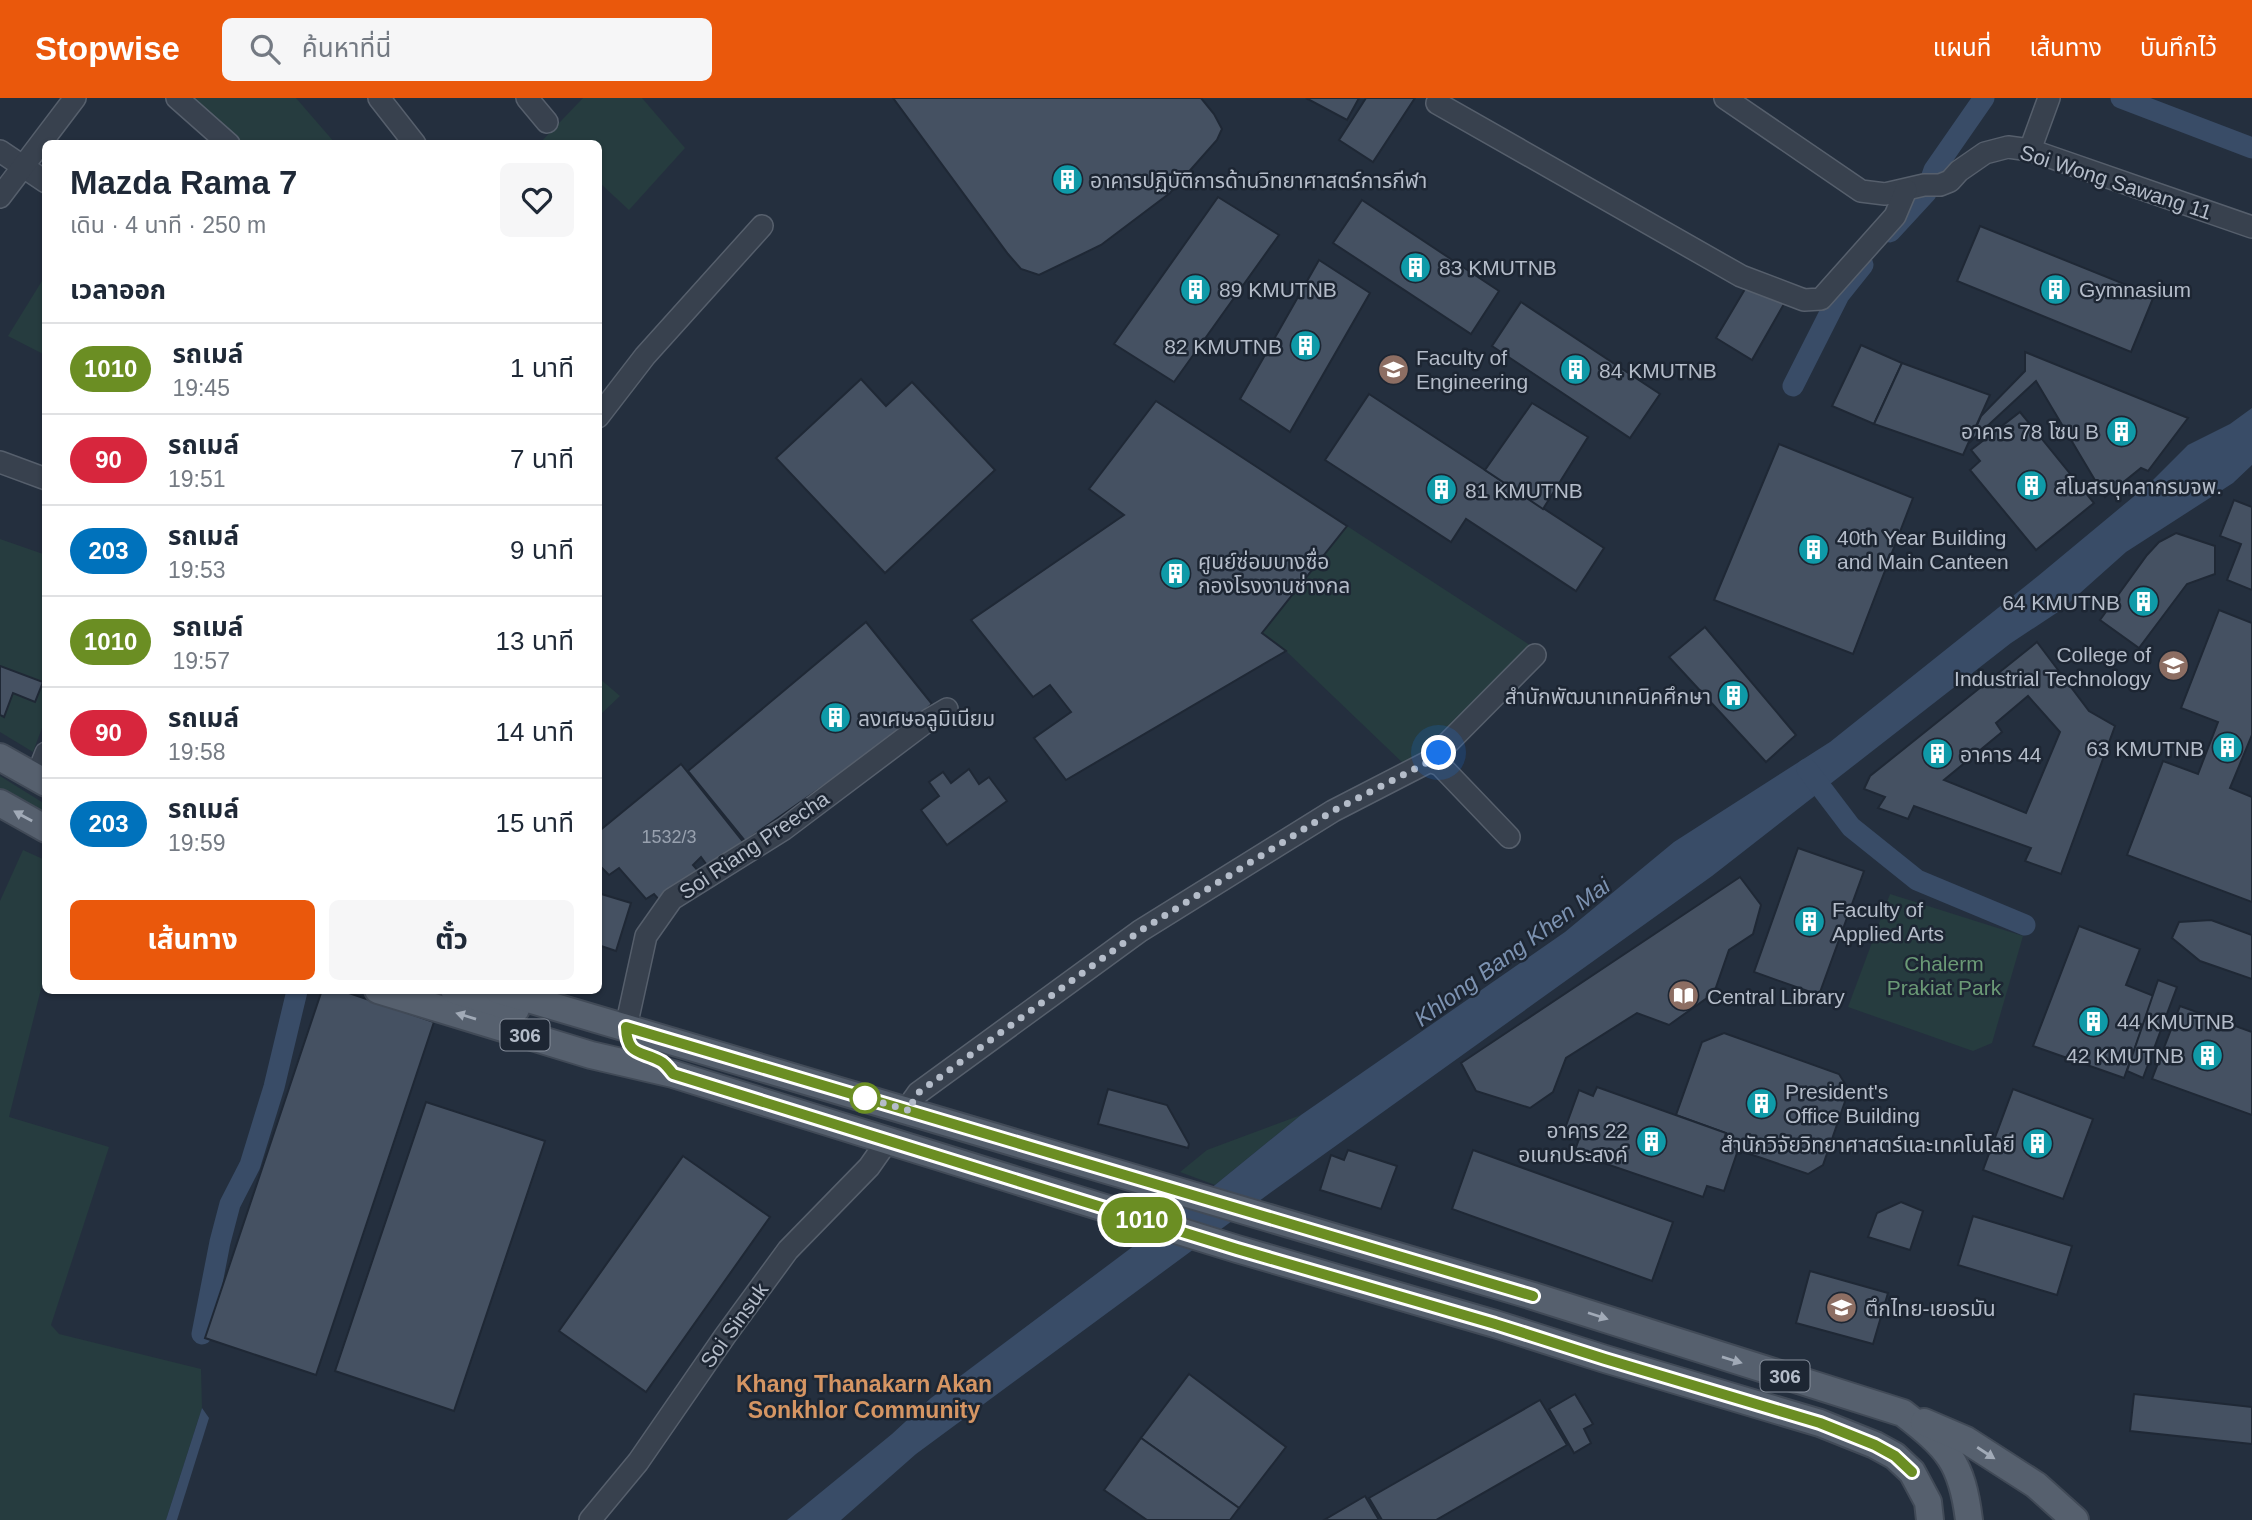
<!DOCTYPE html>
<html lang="th">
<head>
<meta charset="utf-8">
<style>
	body { margin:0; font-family:Arial,"Noto Sans Thai",sans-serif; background:#f6f6f7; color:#1f2937; height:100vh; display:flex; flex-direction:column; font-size:26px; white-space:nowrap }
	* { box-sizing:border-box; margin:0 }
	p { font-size:23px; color:#747a83 }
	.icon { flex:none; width:38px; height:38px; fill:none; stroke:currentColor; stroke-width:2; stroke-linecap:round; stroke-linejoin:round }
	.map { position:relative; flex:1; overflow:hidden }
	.side { position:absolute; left:42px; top:42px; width:560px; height:854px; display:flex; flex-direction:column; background:#fff; border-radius:10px; box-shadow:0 2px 5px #0004 }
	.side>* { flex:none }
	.badge { padding:0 14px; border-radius:23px; font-size:24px; line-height:46px }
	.you { position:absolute; width:35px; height:35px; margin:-18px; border:5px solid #fff; border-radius:50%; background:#1a73e8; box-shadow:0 0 0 10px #1a73e833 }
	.map>.badge { position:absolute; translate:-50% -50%; box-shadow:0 0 0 4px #fff }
	h2 { padding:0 28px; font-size:26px; line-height:63px }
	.round { display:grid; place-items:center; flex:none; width:74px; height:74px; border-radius:10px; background:#f6f6f7 }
	.head { display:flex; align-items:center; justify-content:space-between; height:119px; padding:0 28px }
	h1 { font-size:33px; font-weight:700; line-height:52px }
	.primary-button { display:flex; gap:14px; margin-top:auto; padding:14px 28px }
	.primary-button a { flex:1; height:80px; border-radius:10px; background:#ea580c; color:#fff; font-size:28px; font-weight:700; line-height:80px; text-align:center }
	.primary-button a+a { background:#f6f6f7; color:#1f2937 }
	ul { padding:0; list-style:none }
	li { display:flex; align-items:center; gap:21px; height:91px; padding:0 28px; border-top:2px solid #e0e1e3 }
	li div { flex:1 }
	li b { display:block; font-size:26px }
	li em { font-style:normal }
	li .badge { min-width:77px; font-weight:700; text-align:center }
	header { display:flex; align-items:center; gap:42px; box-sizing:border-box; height:98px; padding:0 35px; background:#ea580c; color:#fff }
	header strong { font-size:33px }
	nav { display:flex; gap:38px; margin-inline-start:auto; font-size:24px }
	.search { width:490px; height:63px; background:#f6f6f7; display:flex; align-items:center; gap:18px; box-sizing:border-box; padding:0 24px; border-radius:10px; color:#747a83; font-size:26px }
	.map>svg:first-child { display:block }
</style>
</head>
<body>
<header>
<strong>Stopwise</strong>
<div class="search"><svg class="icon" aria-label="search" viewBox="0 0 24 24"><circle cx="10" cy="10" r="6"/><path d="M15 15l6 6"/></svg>ค้นหาที่นี่</div>
<nav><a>แผนที่</a><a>เส้นทาง</a><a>บันทึกไว้</a></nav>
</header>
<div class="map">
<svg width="2252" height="1422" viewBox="0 0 2252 1422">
	<rect width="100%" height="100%" fill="#242f3e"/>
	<g fill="#263c3f">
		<polygon points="183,0 296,0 335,45 235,45"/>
		<polygon points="583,0 642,0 685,50 629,112 601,86 599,87 598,46 539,46"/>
		<polygon points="45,178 45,257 8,238"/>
		<polygon points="1347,428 1533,549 1429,657 1406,668 1286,553 1262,535"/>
		<polygon points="0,441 46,457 45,622 33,654 0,634"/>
		<polygon points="599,580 620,598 599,618 598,618"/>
		<polygon points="0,678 45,706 45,716 0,691"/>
		<polygon points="23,752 45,762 46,871 9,1019 109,1049 51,1227 59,1236 201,1271 202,1310 166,1422 0,1422 0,803"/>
		<polygon points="1890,796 2023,838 1992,945 1973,953 1848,909"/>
		<polygon points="1301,1017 1215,1087 1180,1074 1207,1052"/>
	</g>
	<g fill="#394c67">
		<polygon points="2252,310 2252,367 2233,385 2126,454 2061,512 2011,545 1712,778 1270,1095 916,1356 841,1422 787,1422 892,1336 931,1300 1215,1087 1301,1017 1565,834 1674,744 1830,644 2038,478 2150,385 2188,347 2230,326"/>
		<polygon points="202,1310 209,1320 177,1422 166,1422"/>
	</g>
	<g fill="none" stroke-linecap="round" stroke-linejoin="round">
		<g stroke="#394c67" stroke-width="21">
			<polyline points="2121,0 2252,50"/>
			<polyline points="1890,134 1926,95 1934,72 1984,0"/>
			<polyline points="1793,288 1839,197 1863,167"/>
			<polyline points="1807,671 1851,729 1917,782 2025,827"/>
			<polyline points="202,1236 220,1144 230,1106 250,1067 274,989 297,893"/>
		</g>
	</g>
	<g fill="#455162" stroke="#1f2835" stroke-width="2" fill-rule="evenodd">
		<polygon points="893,0 1201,0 1214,16 1222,31 1217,42 1170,95 1101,147 1039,177 1021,171 1008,156"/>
		<polygon points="1306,0 1359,0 1347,22"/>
		<polygon points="1366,0 1415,0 1373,64 1339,42"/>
		<polygon points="1218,99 1279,137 1174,284 1114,246"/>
		<polygon points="1362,102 1499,193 1471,236 1333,145"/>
		<polygon points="1980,128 2154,198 2131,254 1957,183"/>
		<polygon points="1319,162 1370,195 1290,334 1240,301"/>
		<polygon points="1748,186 1784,206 1752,262 1716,240"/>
		<polygon points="1521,204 1660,296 1630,340 1492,248"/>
		<polygon points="1861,247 1902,265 1874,326 1832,308"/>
		<polygon points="2025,254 2188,320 2148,373 2141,370 2105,399 2036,283 1969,345 1981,318 2025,273"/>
		<polygon points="1902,265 1990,297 1963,357 1874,326"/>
		<polygon points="861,281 886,308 912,284 995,372 885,475 776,360"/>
		<polygon points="1369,296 1604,450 1576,493 1466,421 1451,444 1325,362"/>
		<polygon points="1156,303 1347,428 1262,535 1286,553 1066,682 1034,640 1071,614 1050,587 1033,599 971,522 1124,417 1089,391"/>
		<polygon points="1532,305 1588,339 1543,411 1485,372"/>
		<polygon points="2020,314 2094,405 2036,452 1970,372 1980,363 1971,352"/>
		<polygon points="1779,346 1913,400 1853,556 1714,502"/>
		<polygon points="2234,402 2252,409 2252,492 2227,482 2241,446 2220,438"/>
		<polygon points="2176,435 2215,448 2215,476 2187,486 2139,550 2100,522 2147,457 2159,444"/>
		<polygon points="2219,512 2252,525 2252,637 2230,690 2252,699 2252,804 2127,757 2163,663 2198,676 2218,624 2181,610"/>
		<polygon points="866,524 932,606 902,633 745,743 688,673"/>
		<polygon points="1705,529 1796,637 1766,664 1669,559"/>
		<path d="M2037,544l52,69 26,15 -54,148 -36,-13 6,-13 -117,-42 -6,13 -30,-11 7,-11 -21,-8 6,-13zM2028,598l32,36 -34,81 -82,-33 58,-48 -6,-9z"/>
		<polygon points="0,568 43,584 35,604 13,595 4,619 0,617"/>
		<polygon points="681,666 744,745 709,770 701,759 693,767 700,775 661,804 654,796 646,801 619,770 609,777 598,766 598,734"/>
		<polygon points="969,671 979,686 989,679 1007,703 947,747 921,712 939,698 929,684 943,674 951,685"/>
		<polygon points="1798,750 1864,773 1819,897 1754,874"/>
		<polygon points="1740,779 1761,807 1753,836 1729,852 1714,895 1669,927 1637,915 1566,960 1553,994 1530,1010 1476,993 1461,965"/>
		<polygon points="598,795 631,805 616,853 598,847"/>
		<polygon points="2211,822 2252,837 2252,881 2200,863 2172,840 2179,824"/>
		<polygon points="2079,828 2140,851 2126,887 2154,898 2124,980 2033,948"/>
		<polygon points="2158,882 2177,889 2143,980 2127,973"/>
		<polygon points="322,892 340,892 434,924 316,1277 205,1240"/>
		<polygon points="2180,908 2252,934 2252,1017 2152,981"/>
		<polygon points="1724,935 1839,976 1849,992 1823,1067 1808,1076 1738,1052 1722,1047 1726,1035 1676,1017 1702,944"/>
		<polygon points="1597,989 1726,1035 1722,1047 1738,1052 1724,1093 1707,1088 1703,1099 1574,1055 1579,1041 1563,1036 1579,992 1593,998"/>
		<polygon points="1108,991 1167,1007 1189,1046 1188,1050 1098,1026"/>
		<polygon points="2013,991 2093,1021 2063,1101 1983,1072"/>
		<polygon points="426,1004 545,1043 454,1313 335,1273"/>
		<polygon points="1348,1052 1397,1068 1381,1111 1320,1092 1331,1057 1344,1062"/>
		<polygon points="1473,1052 1673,1124 1652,1183 1452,1111"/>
		<polygon points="683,1058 770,1119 646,1294 559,1233"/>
		<polygon points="1901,1104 1923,1113 1910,1152 1868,1139 1877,1115"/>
		<polygon points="1973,1118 2072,1148 2057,1197 1958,1167"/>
		<polygon points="1810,1173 1888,1195 1873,1246 1796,1225"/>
		<polygon points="1189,1276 1286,1349 1239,1410 1141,1340"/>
		<polygon points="1575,1296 1593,1326 1584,1331 1591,1345 1574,1355 1549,1311"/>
		<polygon points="2134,1296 2252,1309 2252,1346 2130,1333"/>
		<polygon points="1540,1302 1567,1347 1436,1422 1382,1422 1369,1400"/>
		<polygon points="1141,1340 1239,1410 1230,1422 1147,1422 1104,1392"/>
		<polygon points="1365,1398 1379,1422 1324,1422"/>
	</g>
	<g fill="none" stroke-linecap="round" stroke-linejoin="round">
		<defs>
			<g id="minor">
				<polyline points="177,0 229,46"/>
				<polyline points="379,0 415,46"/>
				<polyline points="527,0 547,24"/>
				<polyline points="1725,0 1861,93 1885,96 1924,87 1940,87 1950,83 1959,73 1985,55 2008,49 2030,52 2252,129"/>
				<polyline points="1437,5 1741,178 1804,202 1821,201 1895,118 1906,92"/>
				<polyline points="2030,52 2049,0"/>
				<polyline points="0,53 46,84"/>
				<polyline points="0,99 75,0"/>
				<polyline points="598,319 645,258 762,128"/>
				<polyline points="0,364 46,381"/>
				<polyline points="1430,663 1440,667 1509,739"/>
				<polyline points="36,680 46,655"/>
				<polyline points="626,929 646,838 672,801 784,731 930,621 947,611"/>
				<polyline points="911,1013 913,1002 918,995 1140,833 1333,713 1430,663 1535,557"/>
				<polyline points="590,1422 638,1364 725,1238 788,1152 869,1069 888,1042"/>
			</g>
			<g id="major">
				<polyline points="0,659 46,685"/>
				<polyline points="0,705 46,731"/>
				<polyline points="378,892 591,957 673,976 1237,1151 1495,1226 1605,1261 1820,1325 1875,1347 1895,1358 1912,1374 1928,1404 1930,1422"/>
				<polyline points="454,892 516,911"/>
				<path d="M498,892l1035,306 370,117c45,35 59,49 66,107"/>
				<polyline points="1924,1324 1966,1342 2036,1387 2075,1422"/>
			</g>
		</defs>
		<use href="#minor" stroke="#565f6c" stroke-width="24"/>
		<use href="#major" stroke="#414a57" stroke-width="30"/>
		<use href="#minor" stroke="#38414e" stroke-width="21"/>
		<use href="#major" stroke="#56606e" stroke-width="26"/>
	</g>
	<defs><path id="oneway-solid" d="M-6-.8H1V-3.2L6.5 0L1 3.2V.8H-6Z" transform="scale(1.75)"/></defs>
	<g fill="#a1aab7">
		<use href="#oneway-solid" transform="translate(23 718) rotate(-151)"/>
		<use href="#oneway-solid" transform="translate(466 918) rotate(-163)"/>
		<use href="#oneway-solid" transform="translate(1598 1218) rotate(18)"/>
		<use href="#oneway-solid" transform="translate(1732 1262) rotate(17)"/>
		<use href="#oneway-solid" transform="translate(1986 1355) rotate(33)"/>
	</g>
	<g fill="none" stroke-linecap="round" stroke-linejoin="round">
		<defs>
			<path id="line" d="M1533,1198l-907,-269c1,30 15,23 36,35 4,3 8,8 11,12l564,175 258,75 110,35 215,64 55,22 20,11 17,16"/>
		</defs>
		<use href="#line" stroke="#fff" stroke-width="16"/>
		<use href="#line" stroke="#6b8e23" stroke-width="10"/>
		<polyline stroke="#b4bcc9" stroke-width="7" stroke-dasharray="0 12.6" points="865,1000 856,997 911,1013 913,1002 918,995 1140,833 1333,713 1430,663 1439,655"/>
	</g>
	<defs>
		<symbol id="building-disc" viewBox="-11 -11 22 22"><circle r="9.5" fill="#0f9aa8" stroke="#1d2633"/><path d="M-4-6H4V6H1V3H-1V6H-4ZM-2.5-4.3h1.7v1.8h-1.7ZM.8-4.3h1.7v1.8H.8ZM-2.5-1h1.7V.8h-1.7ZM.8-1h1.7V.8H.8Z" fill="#fff"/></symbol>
		<symbol id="university-disc" viewBox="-11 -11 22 22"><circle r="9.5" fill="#8d6e63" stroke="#1d2633"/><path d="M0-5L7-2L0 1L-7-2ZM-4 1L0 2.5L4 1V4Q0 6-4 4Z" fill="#fff"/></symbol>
		<symbol id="library-disc" viewBox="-11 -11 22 22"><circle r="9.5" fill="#8d6e63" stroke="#1d2633"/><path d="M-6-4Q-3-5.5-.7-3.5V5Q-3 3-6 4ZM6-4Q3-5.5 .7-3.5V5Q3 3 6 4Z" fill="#fff"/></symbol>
	</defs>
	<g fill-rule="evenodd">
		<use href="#building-disc" x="1050" y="64" width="35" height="35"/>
		<use href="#building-disc" x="1398" y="152" width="35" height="35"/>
		<use href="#building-disc" x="1178" y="174" width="35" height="35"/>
		<use href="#building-disc" x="2038" y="174" width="35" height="35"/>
		<use href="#building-disc" x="1288" y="230" width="35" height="35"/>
		<use href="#university-disc" x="1376" y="254" width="35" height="35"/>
		<use href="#building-disc" x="1558" y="254" width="35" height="35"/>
		<use href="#building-disc" x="2104" y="316" width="35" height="35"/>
		<use href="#building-disc" x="2014" y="370" width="35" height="35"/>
		<use href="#building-disc" x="1424" y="374" width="35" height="35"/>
		<use href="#building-disc" x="1796" y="434" width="35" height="35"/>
		<use href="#building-disc" x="1158" y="458" width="35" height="35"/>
		<use href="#building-disc" x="2126" y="486" width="35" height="35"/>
		<use href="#university-disc" x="2156" y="550" width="35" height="35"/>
		<use href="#building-disc" x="1716" y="580" width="35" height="35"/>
		<use href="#building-disc" x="818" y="602" width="35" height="35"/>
		<use href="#building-disc" x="2210" y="632" width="35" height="35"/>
		<use href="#building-disc" x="1920" y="638" width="35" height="35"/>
		<use href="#building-disc" x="1792" y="806" width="35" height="35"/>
		<use href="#library-disc" x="1666" y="880" width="35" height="35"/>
		<use href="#building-disc" x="2076" y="906" width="35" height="35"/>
		<use href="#building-disc" x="2190" y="940" width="35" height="35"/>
		<use href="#building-disc" x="1744" y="988" width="35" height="35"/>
		<use href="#building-disc" x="1634" y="1026" width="35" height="35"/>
		<use href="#building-disc" x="2020" y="1028" width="35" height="35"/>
		<use href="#university-disc" x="1824" y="1192" width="35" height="35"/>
	</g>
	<circle fill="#fff" stroke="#6b8e23" stroke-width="3.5" cx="865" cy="1000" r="14"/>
	<g text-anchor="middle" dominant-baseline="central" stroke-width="5" stroke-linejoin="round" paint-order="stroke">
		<g font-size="18" fill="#98a1af">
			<text x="669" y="739">1532/3</text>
		</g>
		<g fill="#1d2633" stroke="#878f9c" stroke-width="2">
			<rect x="500.5" y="921.5" width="49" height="31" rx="5"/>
			<rect x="1760.5" y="1262.5" width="49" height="31" rx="5"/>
		</g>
		<g font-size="19" font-weight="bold" fill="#b4bcc9">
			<text x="525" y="937">306</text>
			<text x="1785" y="1278">306</text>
		</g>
		<g font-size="21" fill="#b4bcc9" stroke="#1d2633" text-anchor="start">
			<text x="1090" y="82">อาคารปฏิบัติการด้านวิทยาศาสตร์การกีฬา</text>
			<text x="1439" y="169">83 KMUTNB</text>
			<text x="1219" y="191">89 KMUTNB</text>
			<text x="2079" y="191">Gymnasium</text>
			<text x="1282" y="248" text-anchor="end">82 KMUTNB</text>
			<text x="1416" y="259">Faculty of<tspan x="1416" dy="24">Engineering</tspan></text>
			<text x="1599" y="272">84 KMUTNB</text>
			<text x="2099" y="333" text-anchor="end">อาคาร 78 โซน B</text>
			<text x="2055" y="388">สโมสรบุคลากรมจพ.</text>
			<text x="1465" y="392">81 KMUTNB</text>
			<text x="1837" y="439">40th Year Building<tspan x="1837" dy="24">and Main Canteen</tspan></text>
			<text x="1198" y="463">ศูนย์ซ่อมบางซื่อ<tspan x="1198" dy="24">กองโรงงานช่างกล</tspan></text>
			<text x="2120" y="504" text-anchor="end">64 KMUTNB</text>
			<text x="2151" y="556" text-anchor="end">College of<tspan x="2151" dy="24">Industrial Technology</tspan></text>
			<text x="1711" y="598" text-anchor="end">สำนักพัฒนาเทคนิคศึกษา</text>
			<text x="858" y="620">ลงเศษอลูมิเนียม</text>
			<text x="2204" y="650" text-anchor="end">63 KMUTNB</text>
			<text x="1960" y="656">อาคาร 44</text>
			<text x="1832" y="811">Faculty of<tspan x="1832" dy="24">Applied Arts</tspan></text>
			<text x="1707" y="898">Central Library</text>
			<text x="2117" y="923">44 KMUTNB</text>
			<text x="2184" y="957" text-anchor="end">42 KMUTNB</text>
			<text x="1785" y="993">President's<tspan x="1785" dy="24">Office Building</tspan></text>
			<text x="1628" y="1032" text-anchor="end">อาคาร 22<tspan x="1628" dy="24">อเนกประสงค์</tspan></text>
			<text x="2015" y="1046" text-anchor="end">สำนักวิจัยวิทยาศาสตร์และเทคโนโลยี</text>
			<text x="1865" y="1210">ตึกไทย-เยอรมัน</text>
		</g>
		<g font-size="21" fill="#b4bcc9" stroke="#1d2633">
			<text transform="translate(2116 84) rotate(18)">Soi Wong Sawang 11</text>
			<text transform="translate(754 747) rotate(-34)">Soi Riang Preecha</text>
			<text transform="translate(734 1227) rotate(-54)">Soi Sinsuk</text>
		</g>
		<g font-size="21" fill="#6b9a76" stroke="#1d2633">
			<text x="1944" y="865">Chalerm<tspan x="1944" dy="24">Prakiat Park</tspan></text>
		</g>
		<g font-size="23" font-style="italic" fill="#7c92b1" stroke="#1d2633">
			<text transform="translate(1512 854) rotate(-36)">Khlong Bang Khen Mai</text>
		</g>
		<g font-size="23" font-weight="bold" fill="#d59563" stroke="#1d2633">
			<text x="864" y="1286">Khang Thanakarn Akan<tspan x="864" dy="26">Sonkhlor Community</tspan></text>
		</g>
	</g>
</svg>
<div class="you" style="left:1439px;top:655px"></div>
<b class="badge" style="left:1142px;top:1122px;background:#6b8e23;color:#fff">1010</b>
<section class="side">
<div class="head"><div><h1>Mazda Rama 7</h1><p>เดิน · 4 นาที · 250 m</p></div><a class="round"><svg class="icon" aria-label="heart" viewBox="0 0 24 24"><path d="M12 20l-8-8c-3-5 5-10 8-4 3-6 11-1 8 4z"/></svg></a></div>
<h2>เวลาออก</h2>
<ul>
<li><span class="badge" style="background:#6b8e23;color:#fff">1010</span><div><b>รถเมล์</b><p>19:45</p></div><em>1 นาที</em></li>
<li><span class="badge" style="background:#d7263d;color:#fff">90</span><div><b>รถเมล์</b><p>19:51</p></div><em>7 นาที</em></li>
<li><span class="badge" style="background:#0072bc;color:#fff">203</span><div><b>รถเมล์</b><p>19:53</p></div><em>9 นาที</em></li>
<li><span class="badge" style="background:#6b8e23;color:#fff">1010</span><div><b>รถเมล์</b><p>19:57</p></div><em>13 นาที</em></li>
<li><span class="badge" style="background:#d7263d;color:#fff">90</span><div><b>รถเมล์</b><p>19:58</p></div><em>14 นาที</em></li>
<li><span class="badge" style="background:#0072bc;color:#fff">203</span><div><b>รถเมล์</b><p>19:59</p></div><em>15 นาที</em></li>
</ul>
<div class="primary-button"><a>เส้นทาง</a><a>ตั๋ว</a></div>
</section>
</div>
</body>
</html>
